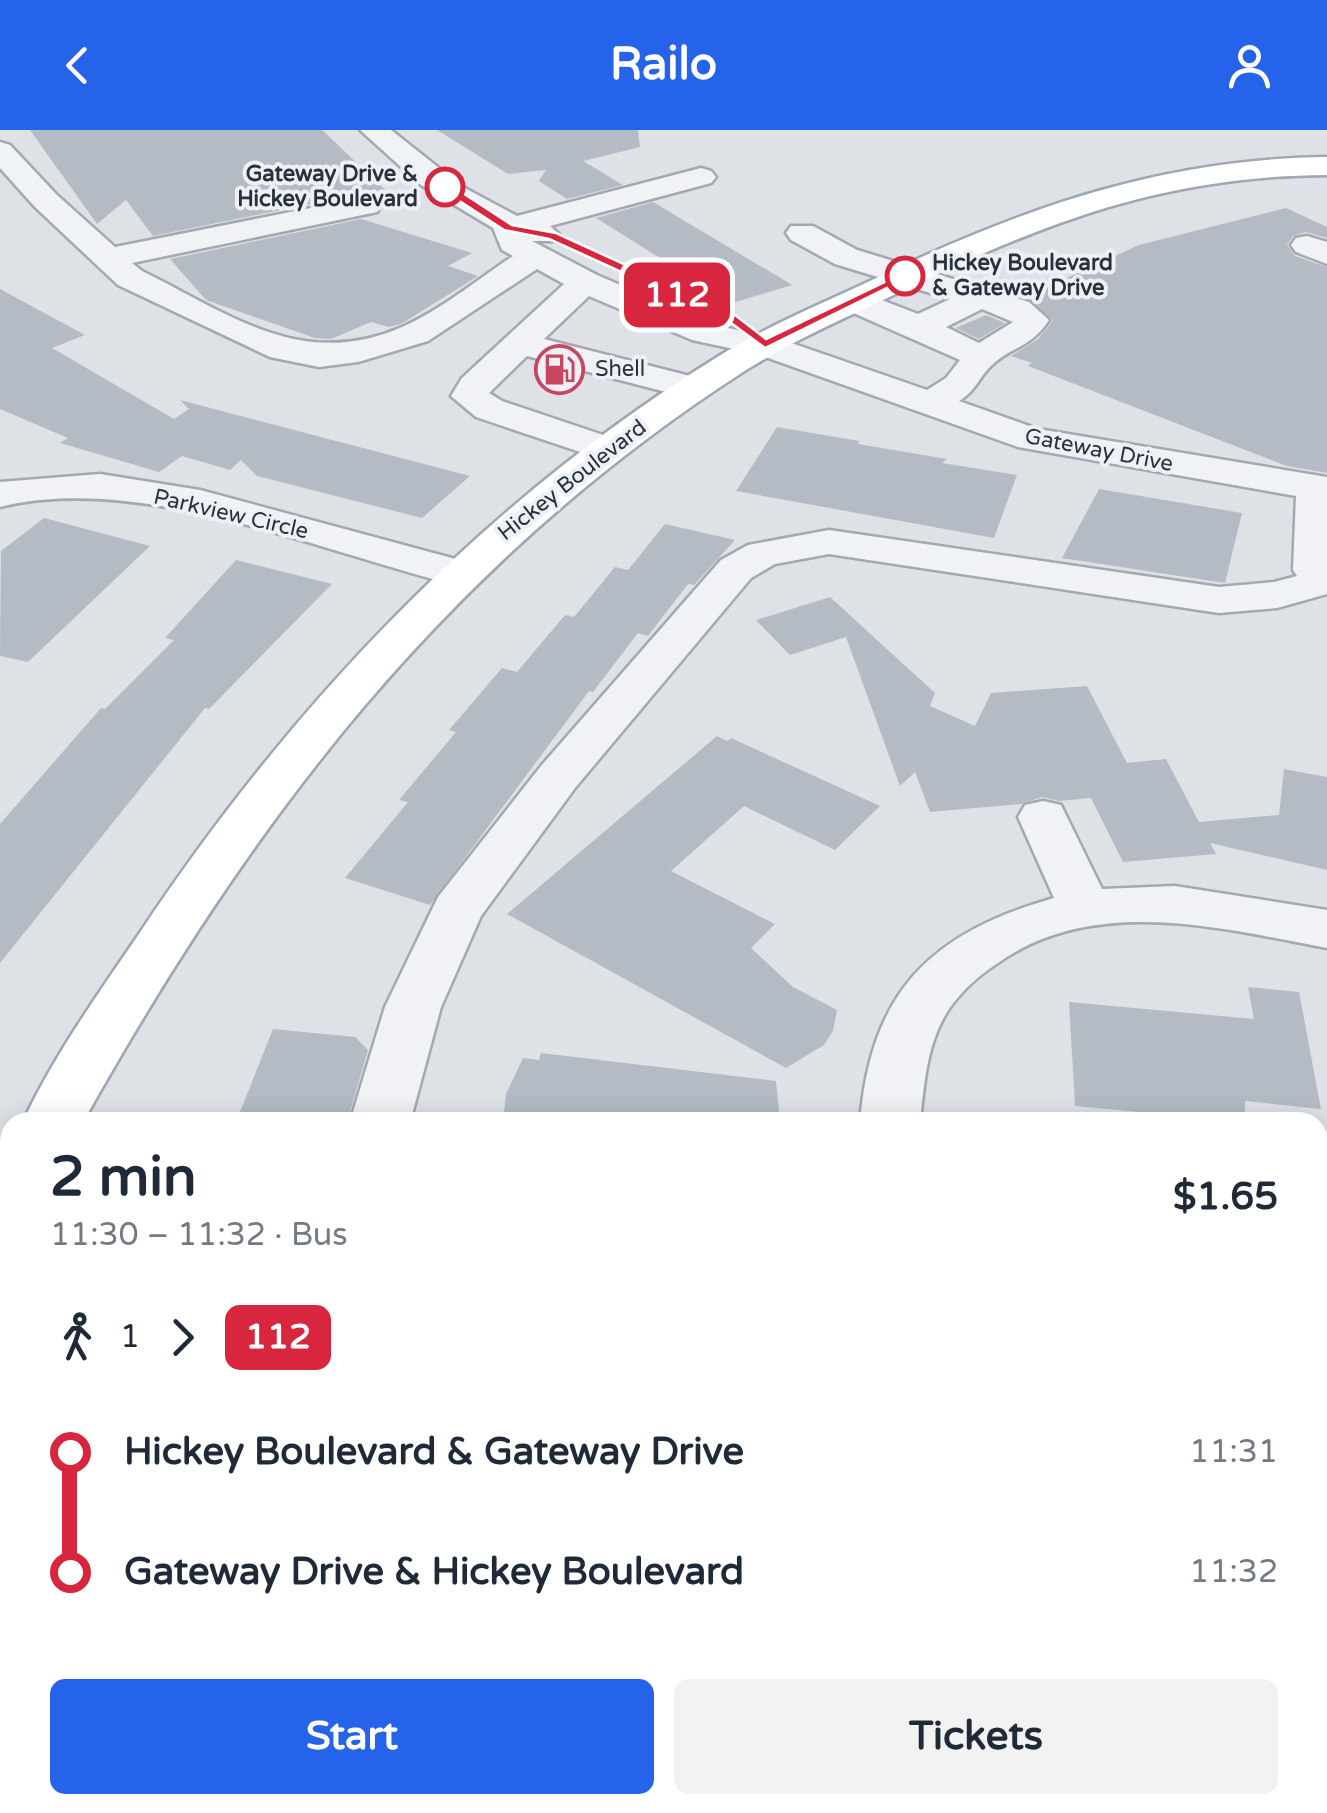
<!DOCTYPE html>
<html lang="en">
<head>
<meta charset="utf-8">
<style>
	body { margin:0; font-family:"Varela Round",sans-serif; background:#f2f2f3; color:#1f2937; height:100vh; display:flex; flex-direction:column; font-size:38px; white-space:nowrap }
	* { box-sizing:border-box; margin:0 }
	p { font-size:32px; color:#747a83 }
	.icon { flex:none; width:55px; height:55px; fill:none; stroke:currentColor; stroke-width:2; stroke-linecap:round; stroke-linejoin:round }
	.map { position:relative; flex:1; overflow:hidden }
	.sheet { position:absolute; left:0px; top:982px; width:1328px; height:702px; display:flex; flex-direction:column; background:#fff; border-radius:30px 30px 0 0; box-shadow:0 5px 25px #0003 }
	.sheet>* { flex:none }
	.badge { padding:0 20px; border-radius:15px; font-size:35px; line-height:65px }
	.map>.badge { position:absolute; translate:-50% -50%; box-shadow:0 0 0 5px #fff }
	.legs { display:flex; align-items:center; gap:15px; height:110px; padding:0 50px; font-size:32px }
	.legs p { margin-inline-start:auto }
	.summary { display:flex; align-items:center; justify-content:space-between; height:170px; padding:0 50px }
	h1 { font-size:55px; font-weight:700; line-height:75px }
	.button { display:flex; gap:20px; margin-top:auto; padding:20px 50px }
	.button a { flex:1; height:115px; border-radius:15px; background:#2563eb; color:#fff; font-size:40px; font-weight:700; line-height:115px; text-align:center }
	.button a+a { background:#f2f2f3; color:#1f2937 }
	ul { padding:0 50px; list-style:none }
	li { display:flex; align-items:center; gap:35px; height:120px; font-size:38px }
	li i { display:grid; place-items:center; width:15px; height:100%; margin:0 12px; background:currentColor }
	li i::after { content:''; width:25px; height:25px; margin:-12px; border:8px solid; border-radius:50%; background:#fff }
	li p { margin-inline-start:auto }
	li:first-child i { background:linear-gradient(#0000 50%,currentColor 0) }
	li:last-child i { background:linear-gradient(currentColor 50%,#0000 0) }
	header { display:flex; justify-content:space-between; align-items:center; height:130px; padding:0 50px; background:#2563eb; color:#fff; font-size:45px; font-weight:700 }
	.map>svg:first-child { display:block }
</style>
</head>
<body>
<header><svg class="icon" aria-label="back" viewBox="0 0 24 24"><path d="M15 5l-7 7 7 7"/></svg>Railo<svg class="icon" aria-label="person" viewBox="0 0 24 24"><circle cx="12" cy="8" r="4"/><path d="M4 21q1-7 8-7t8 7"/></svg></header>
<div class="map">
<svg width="1327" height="1683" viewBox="0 0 1327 1683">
	<rect width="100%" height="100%" fill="#dee2e7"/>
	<g fill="#b5bbc4">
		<polygon points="30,0 322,0 397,71 384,74 378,66 365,63 153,106 126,70 97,94"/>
		<polygon points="437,0 638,0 640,17 583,31 623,55 567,69 539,51 546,40 508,44"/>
		<polygon points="653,72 792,155 732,173 596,88"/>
		<polygon points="1286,78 1327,97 1327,108 1306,102 1293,106 1287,115 1295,126 1327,137 1327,343 1287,336 1028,236 1032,233 1011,226 1038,209 1053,190 1025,167 1139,115"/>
		<polygon points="361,89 472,123 448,136 478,146 401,194 389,197 371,192 331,209 315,208 206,170 170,129"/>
		<polygon points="0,159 85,205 52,218 174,289 189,279 180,270 470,346 422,388 257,346 241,330 230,340 182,326 159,342 60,313 68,308 0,279"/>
		<polygon points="986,185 1005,193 979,209 956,198"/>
		<polygon points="777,297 859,311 858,314 947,329 942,333 1017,345 994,408 736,361"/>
		<polygon points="1099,359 1242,383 1225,453 1062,428"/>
		<polygon points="44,388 150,416 28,532 0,526 1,421"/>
		<polygon points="665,394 735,410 694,455 688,454 648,506 638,503 593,562 589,561 430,775 345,748 408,672 399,670 456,602 449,600 502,538 517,542 565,485 574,487 615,437 628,440"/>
		<polygon points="236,430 332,454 209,579 205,578 0,833 0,694 101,578 105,579 174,510 165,508"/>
		<polygon points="830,467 935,563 930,576 975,596 991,563 1087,556 1127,633 1166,629 1199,692 1279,685 1284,639 1327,647 1327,740 1210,713 1216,724 1123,732 1091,668 1059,671 1042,667 1021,674 930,682 915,642 900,656 846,507 790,525 756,490"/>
		<polygon points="717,606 727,611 731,608 880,676 835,720 744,676 671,741 775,794 751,818 793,857 837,880 833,901 824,915 786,938 507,784"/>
		<polygon points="1248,857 1299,862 1321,979 1245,971 1245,992 1075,976 1069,872 1254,889"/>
		<polygon points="273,899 355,907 368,920 347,992 236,992"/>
		<polygon points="541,923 776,951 780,992 503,992 506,964 523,928 539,930"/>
	</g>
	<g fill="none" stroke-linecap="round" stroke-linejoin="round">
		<defs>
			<g id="minor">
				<path d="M360,0h31l72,57 54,29 184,-48 10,3 5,6 -5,6 -161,43 9,8 -5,7h-22l65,34 116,50 64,13 150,52 19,-12 14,-18 -118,-52 -5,-7 5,-7h24l52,20 32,-15 -115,-35 -44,-24 -5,-7 5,-7h22l44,24 172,52 20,18c-19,29 -36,25 -57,45 -13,12 -17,27 -33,36l79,28 289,48v117l-50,14 -58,5 -390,-59 -54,10 -24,14 -176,210 -94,128 -40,91 -31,115h-60l35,-115 53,-110 103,-131 180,-206 27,-15 81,-15 390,57 55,-5 23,-6 -4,-6 3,-74 -278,-49 -261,-93 -65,-14 -103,-44 -45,43 162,41 5,8 -5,8 -13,3 -166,-43 -38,37 13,8 119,40 6,8 -6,8 -13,3 -13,-3 -119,-40 -25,-21 11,-18 102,-94 -27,-15 -109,72 -70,21 -39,5 -49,-10 -152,-72 -83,-78 -35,-39v-26l10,3 47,50 58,52 251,-50 11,3 4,6 -4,6 -245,51 10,8c88,43 159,100 260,56 39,-17 76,-48 111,-71l-11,-6 -9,-22 -72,-43zM982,179l31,13 -34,21 -33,-16z"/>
				<polygon points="1307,106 1327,112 1327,134 1296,122 1291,115 1296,108"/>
				<path d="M100,344l100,16 274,74 6,9 -6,9 -15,4c-137,-34 -320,-114 -459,-79v-25z"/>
				<path d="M1043,671l18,4 41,84 73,-3 152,24v38c-107,-20 -235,-54 -332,17 -21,14 -40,32 -52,54 -17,32 -19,68 -23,103h-60c11,-131 71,-189 194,-224l-36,-81 7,-12z"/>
				<rect x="0" y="1371" width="10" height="70"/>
				<rect x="1318" y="1424" width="9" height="74"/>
				<polygon points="901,1675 983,1675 985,1683 903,1683"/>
			</g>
			<g id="major">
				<path d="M1327,27v18c-161,1 -280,46 -423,115 -54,26 -111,50 -161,82 -296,191 -491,447 -660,750h-60c30,-65 75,-128 116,-188 152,-229 345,-433 580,-578 53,-33 112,-56 168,-83 144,-68 279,-114 440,-116z"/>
				<polygon points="10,1048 10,1116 0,1119 0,1052"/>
			</g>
		</defs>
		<use href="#minor" stroke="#a4a9b1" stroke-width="5"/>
		<use href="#major" stroke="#9ea7b2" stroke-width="5"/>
		<use href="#minor" fill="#f0f2f5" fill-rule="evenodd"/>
		<use href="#major" fill="#fff" fill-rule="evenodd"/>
	</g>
	<polygon fill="#d7263d" stroke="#fff" stroke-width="2.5" points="441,54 449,54 512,95 556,103 735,185 766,209 901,144 911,146 765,218 727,190 549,109 504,100 441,59"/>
	<defs>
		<symbol id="fuel-ring" viewBox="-11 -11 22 22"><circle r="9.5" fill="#edf1f5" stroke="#c94661" stroke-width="1.5"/><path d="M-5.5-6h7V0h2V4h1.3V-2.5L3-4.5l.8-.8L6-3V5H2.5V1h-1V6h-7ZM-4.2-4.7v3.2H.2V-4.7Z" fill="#c94661"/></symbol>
	</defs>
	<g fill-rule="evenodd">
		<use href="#fuel-ring" x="532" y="212" width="55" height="55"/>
	</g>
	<g fill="#fff" stroke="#d7263d" stroke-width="5">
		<circle cx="445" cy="57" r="18"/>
		<circle cx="905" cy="146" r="18"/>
	</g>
	<g text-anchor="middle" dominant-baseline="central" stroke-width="8" stroke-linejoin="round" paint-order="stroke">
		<g font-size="22" font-weight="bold" fill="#28313d" stroke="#edf1f5" text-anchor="end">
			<text x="418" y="44">Gateway Drive &amp;<tspan x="418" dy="25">Hickey Boulevard</tspan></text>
			<text x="932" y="133" text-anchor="start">Hickey Boulevard<tspan x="932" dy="25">&amp; Gateway Drive</tspan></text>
		</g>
		<g font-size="22" fill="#28313d" stroke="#edf1f5" text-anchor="start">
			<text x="595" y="239">Shell</text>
		</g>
		<g font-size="22" fill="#28313d" stroke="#edf1f5">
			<text transform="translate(1099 320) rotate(11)">Gateway Drive</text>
			<text transform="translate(572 350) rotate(-38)">Hickey Boulevard</text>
			<text transform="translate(231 384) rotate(13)">Parkview Circle</text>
		</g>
	</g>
</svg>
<b class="badge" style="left:677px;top:165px;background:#d7263d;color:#fff">112</b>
<section class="sheet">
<div class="summary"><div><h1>2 min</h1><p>11:30 – 11:32 · Bus</p></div><b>$1.65</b></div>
<div class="legs"><svg class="icon" aria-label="walk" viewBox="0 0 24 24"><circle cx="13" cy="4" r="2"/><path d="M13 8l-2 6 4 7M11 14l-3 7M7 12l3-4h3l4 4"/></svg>1<svg class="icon" aria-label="forward" viewBox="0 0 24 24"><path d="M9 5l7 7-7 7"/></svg><b class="badge" style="background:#d7263d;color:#fff">112</b></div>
<ul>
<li><i style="color:#d7263d"></i><b>Hickey Boulevard &amp; Gateway Drive</b><p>11:31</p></li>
<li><i style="color:#d7263d"></i><b>Gateway Drive &amp; Hickey Boulevard</b><p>11:32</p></li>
</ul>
<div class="button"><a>Start</a><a>Tickets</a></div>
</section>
</div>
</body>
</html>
